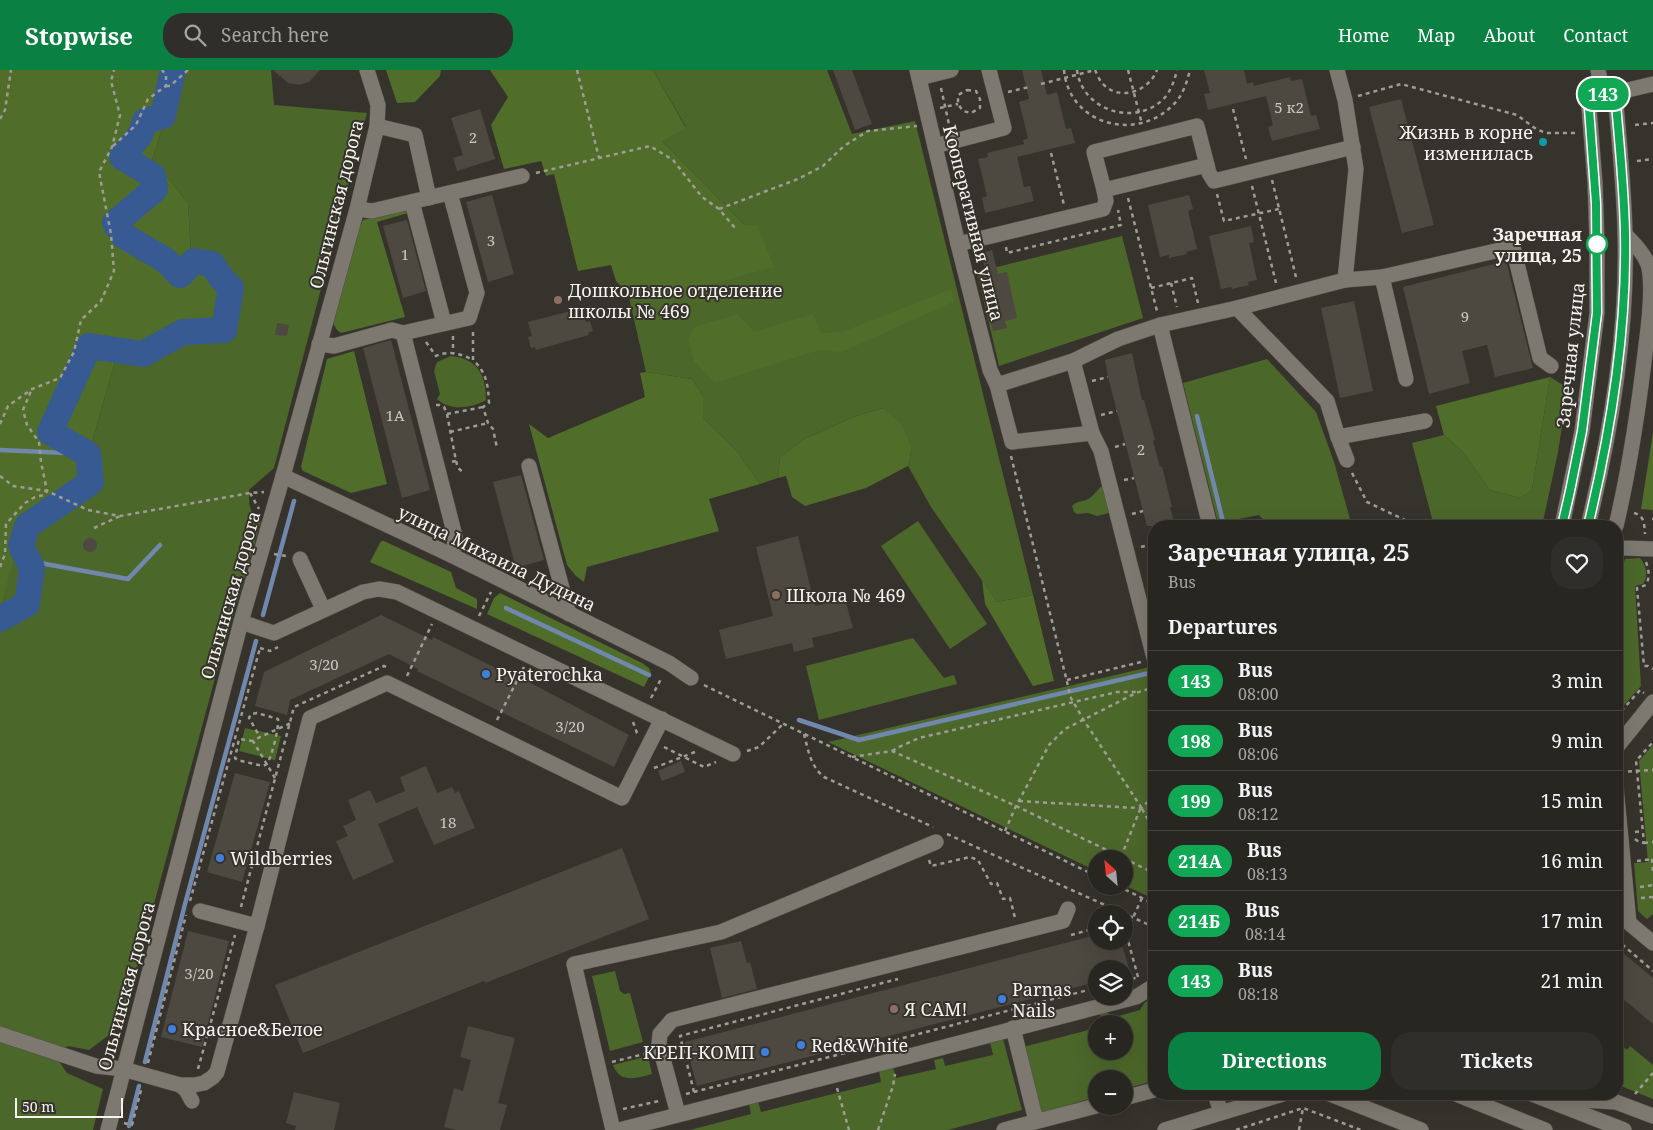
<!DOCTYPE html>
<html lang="en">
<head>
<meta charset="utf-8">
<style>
	body { margin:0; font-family:"Noto Serif",serif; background:#302e2a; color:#f1f3f6; height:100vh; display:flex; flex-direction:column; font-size:19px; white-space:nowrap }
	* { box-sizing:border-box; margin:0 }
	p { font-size:16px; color:#a5a5a5 }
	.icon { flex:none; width:28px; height:28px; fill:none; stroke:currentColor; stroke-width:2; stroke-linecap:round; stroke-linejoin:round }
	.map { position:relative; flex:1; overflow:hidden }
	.panel { position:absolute; left:1148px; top:450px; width:475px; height:580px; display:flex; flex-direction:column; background:#282621; border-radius:20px; box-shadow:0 5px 20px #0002,0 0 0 1px #44433f }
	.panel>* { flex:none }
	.badge { padding:0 10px; border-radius:16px; font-size:18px; line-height:32px }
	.needle { width:32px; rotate:333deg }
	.buttons { position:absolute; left:1088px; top:780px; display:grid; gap:10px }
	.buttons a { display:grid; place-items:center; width:45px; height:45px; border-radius:50%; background:#282621; box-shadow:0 5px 20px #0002,0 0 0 1px #44433f; font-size:25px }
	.scale { position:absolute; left:15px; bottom:12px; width:108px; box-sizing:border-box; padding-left:5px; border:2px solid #f5f3ee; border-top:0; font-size:14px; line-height:18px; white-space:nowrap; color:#f5f3ee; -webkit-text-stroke:4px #36332c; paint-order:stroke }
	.map>.badge { position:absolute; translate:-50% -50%; box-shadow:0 0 0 2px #fff }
	h2 { padding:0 20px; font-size:19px; line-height:45px }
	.round { display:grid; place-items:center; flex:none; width:52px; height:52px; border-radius:20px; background:#302e2a }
	.headline { display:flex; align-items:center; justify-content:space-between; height:85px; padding:0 20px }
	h1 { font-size:24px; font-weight:700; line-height:38px }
	.action { display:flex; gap:10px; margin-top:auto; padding:10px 20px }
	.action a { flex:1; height:58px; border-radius:20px; background:#0b8043; color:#fff; font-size:20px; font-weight:700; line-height:58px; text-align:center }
	.action a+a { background:#302e2a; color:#f1f3f6 }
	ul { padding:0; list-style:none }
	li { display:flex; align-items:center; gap:15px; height:60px; padding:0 20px; border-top:1px solid #44433f }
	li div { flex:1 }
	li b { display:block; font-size:19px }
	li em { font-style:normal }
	li .badge { min-width:55px; font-weight:700; text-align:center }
	header { display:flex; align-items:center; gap:30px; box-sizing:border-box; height:70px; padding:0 25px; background:#0b8043; color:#fff }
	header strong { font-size:24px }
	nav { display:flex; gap:28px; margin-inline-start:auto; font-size:18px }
	.search { width:350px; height:45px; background:#302e2a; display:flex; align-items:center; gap:12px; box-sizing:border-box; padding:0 18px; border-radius:20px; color:#a5a5a5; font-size:19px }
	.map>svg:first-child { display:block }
</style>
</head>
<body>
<header>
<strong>Stopwise</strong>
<div class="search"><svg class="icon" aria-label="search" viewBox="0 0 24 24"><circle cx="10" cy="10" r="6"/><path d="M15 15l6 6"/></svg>Search here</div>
<nav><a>Home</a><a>Map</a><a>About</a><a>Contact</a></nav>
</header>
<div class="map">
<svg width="1653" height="1060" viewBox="0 0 1653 1060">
	<rect width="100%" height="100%" fill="#36332c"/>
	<g fill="#4c672a">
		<path d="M0,0l111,262 -87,174 -8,45 7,-25 60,-51 32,-114 41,-4 22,-14 52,-9 -12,-74 -27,-7 -3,-50 -24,-30 -12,-13 21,-64 6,-26h92l3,35 93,8 -93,355 -25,22c0,14 -1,22 12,31l-47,161 -93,344 -32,24 -21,-4 -6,5 -4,9 9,13 36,16 -10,41h-93v-521l1,-1 -1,-20z"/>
		<polygon points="653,0 827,0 852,64 915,51 1033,525 997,532 931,437 908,396 912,379 883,338 856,346 804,369 780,387 778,408 760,414 736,380 703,348 703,326 692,309 646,302 628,223 658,215 745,155 661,70 686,57"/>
		<polygon points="1122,166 1143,248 999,296 977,202"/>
		<path d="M451,286c27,3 35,19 35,44 -9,6 -28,10 -39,5 -4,-1 -7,-4 -10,-6l3,-5 -6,-23 3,-9z"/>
		<polygon points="1267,289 1316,342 1334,392 1352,456 1269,456 1259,445 1218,453 1183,313"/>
		<polygon points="1550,307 1568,318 1558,382 1542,456 1434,456 1412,373 1444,365 1463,382 1490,420 1521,428 1532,420"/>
		<path d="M1104,415l5,28 -12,3 -9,-3 -11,1 -3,-2 -2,-6c5,-6 14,-4 19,-9 5,-4 7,-9 13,-12z"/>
		<polygon points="918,451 987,554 950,579 881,476"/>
		<path d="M1640,488c6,8 9,17 3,26l-8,2 6,100 -25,28v-125l9,-30z"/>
		<polygon points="913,568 944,608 954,605 957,614 819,650 806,596"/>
		<polygon points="1154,596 1154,829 1124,815 1124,789 1096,789 1096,801 828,672"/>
		<polygon points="245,658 281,666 275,690 239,681"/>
		<polygon points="1653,675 1653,844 1647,849 1638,841 1634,793 1648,792 1639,691"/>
		<polygon points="615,901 620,921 624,924 630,923 643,972 610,981 592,906"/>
		<polygon points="1154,930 1154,1011 1124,1019 1124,1009 1096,1009 1096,1027 1041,1043 1023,977 1096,958 1096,981 1124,981 1124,954 1103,954 1100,944 1106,942 1115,947 1140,940 1145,932"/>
		<polygon points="1003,969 1022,1040 948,1060 690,1060 751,1044 749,1034 758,1031 761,1042 881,1012 879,1001 893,997 896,1008 936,999 934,990 943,988 945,996 993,985 990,972"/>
		<polygon points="1616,971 1627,980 1630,976 1653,995 1653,1029 1616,1014"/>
		<path d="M648,986l4,18c-15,4 -32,10 -39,-9z"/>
	</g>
	<g fill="#506d2a">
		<polygon points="0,0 179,0 173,26 152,90 164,103 188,133 191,183 218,190 235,216 230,265 178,273 156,287 115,291 83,405 23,456 0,539"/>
		<polygon points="386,0 441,0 440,6 415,32 397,33"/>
		<polygon points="490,0 653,0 686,58 662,71 745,155 757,155 774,197 667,226 658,215 628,223 616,211 611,195 578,201 554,104 546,106 541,91 504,99 491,55 508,27"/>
		<polygon points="406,138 408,143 377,152 405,247 341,263 337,260 333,253 360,156 363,150"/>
		<polygon points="951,219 955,231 842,282 819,280 715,313 694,291 688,270 694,257 738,244 754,262 813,244 821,263 842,262"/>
		<polygon points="354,281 387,414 351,423 303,401 301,397 327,289"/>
		<polygon points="646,302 692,309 703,326 703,348 736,380 760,414 709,429 719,461 587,497 584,512 576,506 567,495 529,354 548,368 645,327 640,303"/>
		<polygon points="1550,307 1532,420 1521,428 1490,420 1463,382 1444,365 1436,336"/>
		<polygon points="883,338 902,355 912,379 908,396 866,418 805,436 792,427 786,406 778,408 780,387 804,369 856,346"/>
		<polygon points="1653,362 1653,442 1652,440 1641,439"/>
		<polygon points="381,471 384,471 451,502 456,518 477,529 477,539 370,492"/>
		<polygon points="982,510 997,532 1033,525 1054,611 1033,616 985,534"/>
		<polygon points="500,523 642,593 649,598 651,603 644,617 487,544 494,528"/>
	</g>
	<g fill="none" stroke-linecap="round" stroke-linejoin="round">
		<g stroke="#7088ae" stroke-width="4.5">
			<polyline points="1197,346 1224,456"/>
			<polyline points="0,380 88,384"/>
			<polyline points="32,498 40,493 128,509 160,475"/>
			<polyline points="506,538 649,605"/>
			<polyline points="263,545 294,431"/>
			<polyline points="799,650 859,670 1154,602"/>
			<polyline points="145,992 185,834 256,571"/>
			<polyline points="129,1056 139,1016"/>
		</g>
		<polyline stroke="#375a92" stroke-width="26" points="0,549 27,534 32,498 21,476 27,456 91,412 88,384 50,362 89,276 143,284 183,262 224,260 231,218 222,209 212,194 194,191 180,205 165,190 124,166 115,153 155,119 153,106 122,87 140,65 145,51 163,46 173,0"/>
	</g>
	<g fill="#4d4941">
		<polygon points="273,0 320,0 309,12 299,15 288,13"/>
		<polygon points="833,0 852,0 872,54 855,60"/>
		<polygon points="1022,0 1041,0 1047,25 1057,22 1066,59 1071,58 1075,73 1017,87 1024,117 1030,116 1034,131 985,143 982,128 987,126 978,89 988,87 987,83 1024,74 1023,70 1028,68 1019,32 1029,29"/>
		<polygon points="1204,0 1244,0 1247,14 1253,12 1254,16 1290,7 1291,11 1302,9 1311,46 1316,45 1320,59 1272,71 1268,57 1273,55 1266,26 1208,40 1204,24 1210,23"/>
		<polygon points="1401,29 1434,155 1402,163 1369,37"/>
		<polygon points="480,39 495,89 457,101 453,88 463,85 451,48"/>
		<polygon points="492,125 514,204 488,212 466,132"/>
		<polygon points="1189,125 1193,139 1188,141 1197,179 1186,182 1187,184 1169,188 1169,185 1160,187 1148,135"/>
		<polygon points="407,150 426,221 403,228 383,156"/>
		<polygon points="1251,156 1254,172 1249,173 1257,210 1248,212 1249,215 1232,219 1231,217 1221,219 1209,166"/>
		<polygon points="992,180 998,204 1007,202 1017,248 1005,251 1007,258 993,261 980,208 987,207 981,183"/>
		<polygon points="1506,191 1533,298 1495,307 1487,275 1462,281 1470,313 1429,324 1403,217"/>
		<polygon points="1354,231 1373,321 1340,328 1321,238"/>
		<polygon points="582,238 586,252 590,251 593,261 588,263 589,265 536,280 535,277 531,278 528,267 532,266 528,252"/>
		<polygon points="277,253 289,255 287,266 275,265"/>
		<polygon points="391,270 430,420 402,428 363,278"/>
		<polygon points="1132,283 1142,330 1144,330 1155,370 1153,371 1160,397 1162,396 1172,437 1170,437 1175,456 1147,456 1108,307 1105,290"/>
		<polygon points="521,405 544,490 516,498 493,412"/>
		<polygon points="798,466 815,536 845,529 853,558 812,568 814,577 794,582 792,573 726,589 719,560 773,546 756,477"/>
		<circle cx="90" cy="475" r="7"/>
		<polygon points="381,545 432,570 433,567 524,612 525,610 629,665 614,697 417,601 418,599 389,584 290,630 287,645 255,636 264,602"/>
		<polygon points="681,691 685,702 662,711 658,701"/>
		<polygon points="426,696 437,723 452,717 455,723 459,721 475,758 434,775 417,737 378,754 394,792 353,810 336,771 348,766 343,756 356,750 348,730 370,720 376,733 405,721 400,707"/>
		<polygon points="235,703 270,712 242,812 207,802"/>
		<polygon points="622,778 649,849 485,913 484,911 303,983 275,915"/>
		<polygon points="188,861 229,871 202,977 161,967"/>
		<polygon points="1096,865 1096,871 1121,871 1129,899 1096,899 1096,912 697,1016 685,972"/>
		<polygon points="741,871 747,893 750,892 757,919 722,928 710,878"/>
		<polygon points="1616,877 1653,908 1653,954 1616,923"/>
		<polygon points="468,956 515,968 498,1033 507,1035 500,1060 456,1060 444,1057 454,1018 463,1021 471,990 460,987"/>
		<polygon points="294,1022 340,1033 334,1060 295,1060 296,1056 286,1053"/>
	</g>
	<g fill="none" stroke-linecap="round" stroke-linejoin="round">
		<defs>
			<g id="minor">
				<polyline points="917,0 958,174 990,300 997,315 1012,372 1092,363 1073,291"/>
				<polyline points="1337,0 1345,30 1356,99 1345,210"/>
				<polyline points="1598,0 1603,24"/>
				<polyline points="919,8 951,0"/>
				<polyline points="377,56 415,65 429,128"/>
				<polyline points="935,76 1004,58 989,0"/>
				<polyline points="1104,120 1094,82 1197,56 1207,95"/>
				<polyline points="412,132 444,253"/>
				<polyline points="357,139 372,141 522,106"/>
				<polyline points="958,174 1103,139 1106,131 1104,120 1207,95 1209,103 1214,111 1353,77"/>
				<polyline points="1382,207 1406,309"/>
				<polyline points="1237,238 1327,331 1338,367 1425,351"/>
				<polyline points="1160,255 1210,456"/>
				<polyline points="403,263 455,466 454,478 451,485"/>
				<polyline points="319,274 334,276 392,260 403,263 469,248 477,223 450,123"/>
				<polyline points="997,315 1073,291 1118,269 1160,255 1237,238 1345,210 1382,207 1513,177 1540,288 1551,296"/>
				<polyline points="1092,363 1101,381 1154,588"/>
				<polyline points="1338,367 1347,390"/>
				<polyline points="529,396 569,544"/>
				<polyline points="283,406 451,485 669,593 691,608"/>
				<polyline points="1562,456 1582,361 1597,243 1597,172 1595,113 1588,25 1615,23 1653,14"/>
				<path d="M1588,456c23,-95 40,-194 37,-293 -1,-47 -6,-94 -10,-140"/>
				<path d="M1616,456c14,-60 23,-120 30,-181 3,-22 7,-56 3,-77 -3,-13 -15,-24 -24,-34"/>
				<polyline points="1616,477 1623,478 1653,479"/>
				<polyline points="300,489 323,539"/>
				<polyline points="241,552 274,563 363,522 379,519 397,522 733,684"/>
				<polyline points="1616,678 1653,632"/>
				<polyline points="1616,717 1629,853 1653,873"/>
				<polyline points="200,841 257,856"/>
				<polyline points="1013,958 1036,1051"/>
				<polyline points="0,964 96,996 123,999 180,1015 194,1015 204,1013 213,1007 217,1002 257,856 310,648 387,613 622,728 662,649"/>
				<polyline points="180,1015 186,1020 192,1031"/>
				<polyline points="1215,1024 1221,1042"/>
				<polyline points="1330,1024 1421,1060"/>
				<polyline points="1456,1024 1545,1060"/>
				<polyline points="1532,1024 1624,1060"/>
				<polyline points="1124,1028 1154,1020"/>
				<polyline points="1548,1030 1581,1030 1616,1032 1653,1046"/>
				<polyline points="678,1044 659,974 660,964 672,950 1063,851 1068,839"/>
				<polyline points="108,1060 241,552 283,406 357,139 377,56 378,35 367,0"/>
				<polyline points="613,1060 574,894 721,862 936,772"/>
				<polyline points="619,1060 898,989 1136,927 1154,916"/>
				<polyline points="1004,1060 1096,1036"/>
				<polyline points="1165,1060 1283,1024"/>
			</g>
		</defs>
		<use href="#minor" stroke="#524f48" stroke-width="16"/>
		<g stroke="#9f9c96" stroke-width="2.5" stroke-dasharray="4 4" stroke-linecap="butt">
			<polyline points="577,0 599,88"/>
			<path d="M1064,0c5,55 73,73 110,34 9,-9 13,-22 16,-34"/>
			<path d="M1077,0c1,9 5,18 11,25 20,23 59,25 79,0 5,-8 8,-16 10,-25"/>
			<path d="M1095,0c2,4 4,10 8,14 17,18 46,7 54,-14"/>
			<polyline points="1128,0 1142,54"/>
			<polyline points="1041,14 1095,0"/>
			<polyline points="166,16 170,16 188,0"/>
			<polyline points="941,18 950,59"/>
			<polygon points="967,20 976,21 980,29 980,38 971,43 963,41 958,34 958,25"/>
			<polyline points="1008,22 1029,17"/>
			<polyline points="1358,26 1401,14 1517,45 1536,59 1546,63 1575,63"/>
			<polyline points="940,38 958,34"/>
			<polyline points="1233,39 1246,89"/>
			<polyline points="0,49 5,40 11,0"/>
			<polyline points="1635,55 1653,53"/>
			<polyline points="113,76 136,55 148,29 166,16 166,5 162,0"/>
			<polyline points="1051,83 1064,135"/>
			<polyline points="956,84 973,156"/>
			<polyline points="1637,91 1653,89"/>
			<polyline points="536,103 650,76 673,90 702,127 719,139 735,158"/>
			<polyline points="1272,110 1296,207"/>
			<polyline points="1252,116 1276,213"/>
			<polyline points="1217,124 1224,151 1279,139"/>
			<polyline points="1128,128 1157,241"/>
			<polyline points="719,139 798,109 823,96 844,76 868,61 917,56"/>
			<polyline points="1006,177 1007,183 1121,155 1118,140"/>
			<polyline points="1171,213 1177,237"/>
			<polyline points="1151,218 1192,208 1198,233"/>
			<path d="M473,262v28c14,13 15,25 16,43l-6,4 5,16 5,6 4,19"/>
			<polyline points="453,266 453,284"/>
			<path d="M426,272l10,14c12,-6 26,-2 37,4"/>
			<polyline points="1092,311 1108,307"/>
			<polyline points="436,335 439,335 444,337 447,344 456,391 450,392"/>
			<polyline points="447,344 483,337"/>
			<polyline points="1101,345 1117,341"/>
			<polyline points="0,354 8,336 32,319 60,308 74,282 81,250 101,231 114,201 111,164 99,102 112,77 120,45 111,11 114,0"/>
			<polyline points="450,362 488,353"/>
			<polyline points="1115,377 1125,374"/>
			<polyline points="1011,386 1071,628 1083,649 1141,737 1154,728"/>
			<polyline points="456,391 458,398 463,402"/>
			<polyline points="1352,403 1367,432 1409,452 1410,456"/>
			<polyline points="0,406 13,416 47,421 88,440 120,446 250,423 264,422"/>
			<polyline points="1124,410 1134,408"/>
			<polyline points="250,423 259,439"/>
			<path d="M1634,443c11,3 10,11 11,21"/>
			<polyline points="1132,444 1143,441"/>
			<polyline points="1652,449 1653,449"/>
			<polyline points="94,458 120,446"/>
			<polyline points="1141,477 1152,474"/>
			<polyline points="274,484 286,486"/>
			<path d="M1646,492c3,9 4,15 0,23l-9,3 7,78h4l5,3"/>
			<polyline points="0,497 5,484 6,454 25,433 35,427 44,425 47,421 41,392 39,372 27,355 23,340 31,321"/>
			<polyline points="479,546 491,522"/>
			<polyline points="260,578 270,581 278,577"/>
			<polyline points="407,606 432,554"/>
			<polyline points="1067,610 1141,592"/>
			<polyline points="704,615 1096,806"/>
			<polyline points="651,628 662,607"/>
			<polyline points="1616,647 1640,620 1644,623"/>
			<polyline points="497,650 524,597"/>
			<polyline points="633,652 637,663 639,665"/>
			<path d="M804,664c4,16 7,33 20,43l109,50"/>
			<path d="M253,671l-14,-2 -4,19 2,2 26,6 4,-2c5,-8 12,-36 11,-45l-21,-6 -6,1 -2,4 11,19"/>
			<polyline points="664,677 704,697 716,692"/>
			<polyline points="747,681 759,677 783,654"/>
			<polyline points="892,681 899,677 919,668 1117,622 1140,622"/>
			<polyline points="852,687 892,681 1016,736 1154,803"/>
			<polyline points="654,698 695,682"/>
			<polyline points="1620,702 1653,700"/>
			<polyline points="275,708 253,671 260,667 291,653"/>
			<polyline points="1019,731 1154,739"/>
			<polyline points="1005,761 1016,736 1049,675 1065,659 1136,623 1154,617"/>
			<polyline points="1635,762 1643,761"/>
			<polyline points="947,764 1154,857"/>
			<polyline points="1635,769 1639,772 1644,773 1636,691 1653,672"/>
			<polyline points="1644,773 1653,772"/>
			<polyline points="1121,787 1141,737 1154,760"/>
			<polyline points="1652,789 1653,802"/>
			<polyline points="929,790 931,796 970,787 978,790 991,814 997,813 1003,829 1010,828 1015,848"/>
			<polyline points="1637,791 1653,789"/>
			<polyline points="1118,816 1154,834"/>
			<polyline points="1640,817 1653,815"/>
			<polyline points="1641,828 1653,827"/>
			<polyline points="190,831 260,578"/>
			<polyline points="241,837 294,637 384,596 389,598"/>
			<polyline points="1071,865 1096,858"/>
			<polyline points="1616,869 1653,901"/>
			<polyline points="1138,907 1126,863 1142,828"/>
			<polyline points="1124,911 1139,907"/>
			<polyline points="612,992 648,983"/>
			<polyline points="148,993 186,845"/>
			<polyline points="198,999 235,865"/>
			<polyline points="837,1018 849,1060"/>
			<polyline points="694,1022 680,966 898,909"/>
			<polyline points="686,1024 1096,918"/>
			<polyline points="1635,1024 1653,1003"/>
			<polyline points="623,1039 659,1031"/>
			<polyline points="124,1053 132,1055 141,1020"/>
			<polyline points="878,1060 893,1016 895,1004"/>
			<polyline points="1236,1060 1303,1038 1361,1060"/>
			<polyline points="1299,1060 1303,1038"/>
		</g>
		<use href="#minor" stroke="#7d7970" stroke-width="15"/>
	</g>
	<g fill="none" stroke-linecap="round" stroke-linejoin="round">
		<defs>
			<path id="line" d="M1562,456l8,-35 12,-60 15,-118 -1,-110 -8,-108 27,-2c4,46 9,93 10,140 2,99 -14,198 -37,293"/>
		</defs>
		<use href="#line" stroke="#fff" stroke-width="11"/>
		<use href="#line" stroke="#10a855" stroke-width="8"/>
	</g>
	<circle fill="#0f9aa8" stroke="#36332c" stroke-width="2" cx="1543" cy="72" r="5"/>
	<circle fill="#fff" stroke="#10a855" stroke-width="2.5" cx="1597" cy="174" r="10"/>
	<g fill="#8d6e63" stroke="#36332c" stroke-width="2">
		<circle cx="558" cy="230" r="5"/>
		<circle cx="776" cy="525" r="5"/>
		<circle cx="894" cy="939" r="5"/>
	</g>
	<g fill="#3f7fe0" stroke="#36332c" stroke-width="2">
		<circle cx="486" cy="604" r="5"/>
		<circle cx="220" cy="788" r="5"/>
		<circle cx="1002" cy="929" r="5"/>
		<circle cx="172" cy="959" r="5"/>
		<circle cx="801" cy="975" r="5"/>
		<circle cx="765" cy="982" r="5"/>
	</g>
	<g text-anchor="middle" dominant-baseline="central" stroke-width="4" stroke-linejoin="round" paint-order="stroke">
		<g font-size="15" fill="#cbc8c3">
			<text x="1289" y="37">5 к2</text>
			<text x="473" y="67">2</text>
			<text x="491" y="170">3</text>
			<text x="405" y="184">1</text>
			<text x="1465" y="246">9</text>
			<text x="395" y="345">1А</text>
			<text x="1141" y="379">2</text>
			<text x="324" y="594">3/20</text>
			<text x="570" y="656">3/20</text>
			<text x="448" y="752">18</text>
			<text x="199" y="903">3/20</text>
		</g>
		<g font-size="18" fill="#f5f3ee" stroke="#36332c" text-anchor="start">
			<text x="1533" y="62" text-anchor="end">Жизнь в корне<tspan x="1533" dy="21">изменилась</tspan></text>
			<text x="568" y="220">Дошкольное отделение<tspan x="568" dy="21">школы № 469</tspan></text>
			<text x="786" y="525">Школа № 469</text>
			<text x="496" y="604">Pyaterochka</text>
			<text x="230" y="788">Wildberries</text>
			<text x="1012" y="919">Parnas<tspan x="1012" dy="21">Nails</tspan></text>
			<text x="904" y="939">Я САМ!</text>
			<text x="182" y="959">Красное&amp;Белое</text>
			<text x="811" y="975">Red&amp;White</text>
			<text x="755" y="982" text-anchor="end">КРЕП-КОМП</text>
		</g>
		<g font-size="18" fill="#f5f3ee" stroke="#36332c">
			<text transform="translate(336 134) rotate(-76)">Ольгинская дорога</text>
			<text transform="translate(974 153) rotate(76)">Кооперативная улица</text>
			<text transform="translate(1570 285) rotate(-84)">Заречная улица</text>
			<text transform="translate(497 488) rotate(26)">улица Михаила Дудина</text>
			<text transform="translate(230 525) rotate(-74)">Ольгинская дорога</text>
			<text transform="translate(126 916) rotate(-75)">Ольгинская дорога</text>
		</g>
		<g font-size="18" font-weight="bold" fill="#f5f3ee" stroke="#36332c" text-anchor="end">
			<text x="1582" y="164">Заречная<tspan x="1582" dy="21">улица, 25</tspan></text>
		</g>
	</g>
</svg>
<div class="buttons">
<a><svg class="needle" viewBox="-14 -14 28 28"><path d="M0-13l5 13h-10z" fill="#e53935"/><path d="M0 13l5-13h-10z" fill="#a5a5a5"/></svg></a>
<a><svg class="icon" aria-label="locate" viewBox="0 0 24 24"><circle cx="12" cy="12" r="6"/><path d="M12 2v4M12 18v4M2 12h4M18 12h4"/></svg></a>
<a><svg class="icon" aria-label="layers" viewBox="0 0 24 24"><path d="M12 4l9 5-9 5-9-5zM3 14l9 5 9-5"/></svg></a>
<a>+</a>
<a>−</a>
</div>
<div class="scale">50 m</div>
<b class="badge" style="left:1603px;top:24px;background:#10a855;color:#fff">143</b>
<section class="panel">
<div class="headline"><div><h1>Заречная улица, 25</h1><p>Bus</p></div><a class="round"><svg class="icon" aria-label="heart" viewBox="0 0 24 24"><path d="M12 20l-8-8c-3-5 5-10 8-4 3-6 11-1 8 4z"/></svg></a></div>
<h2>Departures</h2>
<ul>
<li><span class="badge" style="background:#10a855;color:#fff">143</span><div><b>Bus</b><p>08:00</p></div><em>3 min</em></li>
<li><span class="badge" style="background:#10a855;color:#fff">198</span><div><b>Bus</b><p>08:06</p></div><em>9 min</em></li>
<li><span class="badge" style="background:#10a855;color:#fff">199</span><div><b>Bus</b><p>08:12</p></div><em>15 min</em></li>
<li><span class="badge" style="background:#10a855;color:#fff">214А</span><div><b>Bus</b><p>08:13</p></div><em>16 min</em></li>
<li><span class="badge" style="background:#10a855;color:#fff">214Б</span><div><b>Bus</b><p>08:14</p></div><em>17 min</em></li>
<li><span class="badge" style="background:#10a855;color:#fff">143</span><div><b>Bus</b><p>08:18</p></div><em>21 min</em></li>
</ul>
<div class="action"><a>Directions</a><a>Tickets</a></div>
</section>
</div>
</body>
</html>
